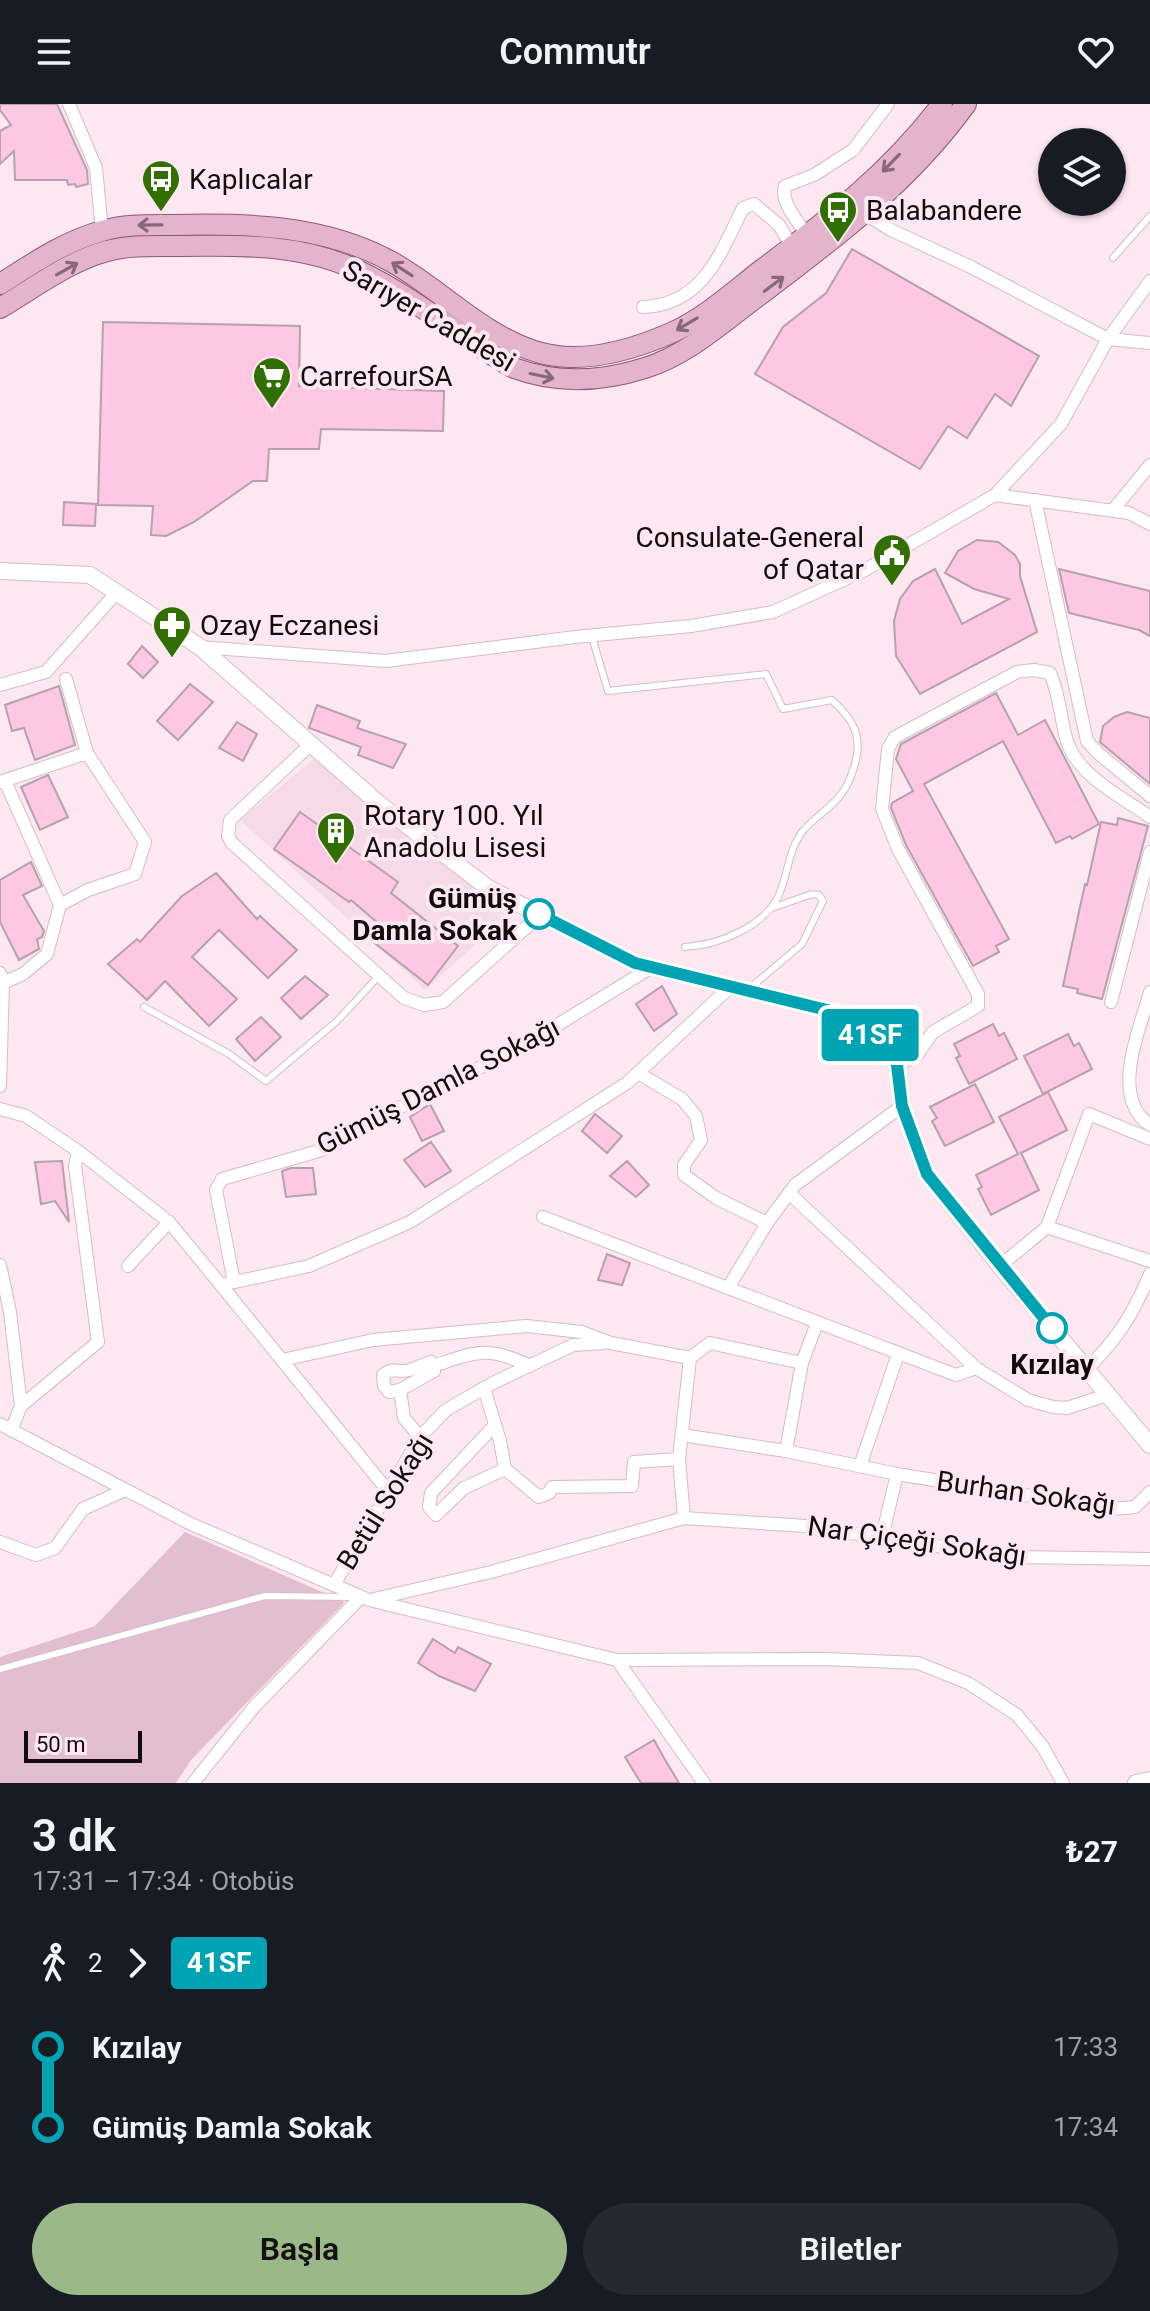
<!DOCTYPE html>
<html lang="tr">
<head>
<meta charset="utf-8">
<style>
	body { margin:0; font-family:Roboto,sans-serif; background:#242831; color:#f1f3f6; height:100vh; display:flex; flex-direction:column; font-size:30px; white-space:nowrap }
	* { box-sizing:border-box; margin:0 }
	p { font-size:26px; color:#9ea1a6 }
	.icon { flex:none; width:44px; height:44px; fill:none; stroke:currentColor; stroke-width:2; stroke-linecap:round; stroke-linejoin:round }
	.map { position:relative; height:1679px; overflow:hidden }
	.drawer { display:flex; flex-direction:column; background:#171b24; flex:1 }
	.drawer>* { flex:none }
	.badge { padding:0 16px; border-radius:6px; font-size:28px; line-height:52px }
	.controls { position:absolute; left:1038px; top:24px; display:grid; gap:16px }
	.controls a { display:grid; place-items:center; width:88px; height:88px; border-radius:50%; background:#171b24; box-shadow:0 2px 6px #0004; font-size:40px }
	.scale { position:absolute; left:24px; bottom:20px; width:118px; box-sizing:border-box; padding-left:8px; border:4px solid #120c0f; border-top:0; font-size:22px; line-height:28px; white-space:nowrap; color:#120c0f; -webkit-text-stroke:6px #fde8f2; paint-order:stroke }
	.map>.badge { position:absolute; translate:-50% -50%; box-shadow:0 0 0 4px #fff }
	.legs { display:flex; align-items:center; gap:12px; height:88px; padding:0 32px; font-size:26px }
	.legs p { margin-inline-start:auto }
	.overview { display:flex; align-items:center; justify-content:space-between; height:136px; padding:0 32px }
	h1 { font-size:44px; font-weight:600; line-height:60px }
	.primary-button { display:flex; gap:16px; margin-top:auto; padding:16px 32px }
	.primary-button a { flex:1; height:92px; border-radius:48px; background:#9bb888; color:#111; font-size:32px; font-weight:600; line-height:92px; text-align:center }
	.primary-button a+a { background:#242831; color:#f1f3f6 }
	ul { padding:0 32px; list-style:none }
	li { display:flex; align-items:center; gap:28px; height:80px; font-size:30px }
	li i { display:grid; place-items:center; width:12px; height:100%; margin:0 10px; background:currentColor }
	li i::after { content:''; width:20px; height:20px; margin:-10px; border:6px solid; border-radius:50%; background:#171b24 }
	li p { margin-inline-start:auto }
	li:first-child i { background:linear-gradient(#0000 50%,currentColor 0) }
	li:last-child i { background:linear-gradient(currentColor 50%,#0000 0) }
	header { display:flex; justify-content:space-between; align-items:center; height:104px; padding:0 32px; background:#171b24; font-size:36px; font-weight:600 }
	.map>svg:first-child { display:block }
</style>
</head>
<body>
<header><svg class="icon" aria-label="menu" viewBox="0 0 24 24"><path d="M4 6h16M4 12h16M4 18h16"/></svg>Commutr<svg class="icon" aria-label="heart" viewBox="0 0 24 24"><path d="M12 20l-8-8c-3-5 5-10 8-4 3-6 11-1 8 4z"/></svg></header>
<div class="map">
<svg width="1150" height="1679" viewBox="0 0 1150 1679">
	<rect width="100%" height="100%" fill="#fde8f2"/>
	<polygon fill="#f6dae8" points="316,653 507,812 425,886 240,716"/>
	<polygon fill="#e3bed1" points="185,1428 345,1498 191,1656 176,1679 0,1679 0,1553 95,1522"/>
	<g fill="#fec7e3" stroke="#b6a2ac" stroke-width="2">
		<polygon points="0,0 57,0 87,66 88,80 76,83 75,80 68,81 67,76 15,76 14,47 0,60 0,27 11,21 0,6"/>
		<polygon points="852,145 1039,252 1011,302 995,290 967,334 948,322 920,365 755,270 783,223 826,189"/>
		<polygon points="103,218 300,222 299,282 444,287 443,327 321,325 319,345 269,345 267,377 253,377 194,418 166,432 151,431 153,402 98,401"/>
		<polygon points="64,398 96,400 95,422 63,421"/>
		<polygon points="977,436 998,438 1015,451 1020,460 1020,472 1037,528 920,590 896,552 894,517 900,495 913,477 935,465 962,520 1009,495 974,485 945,469 958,447"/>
		<polygon points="1059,465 1150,487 1150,532 1139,526 1069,509"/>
		<polygon points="142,542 158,558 143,574 128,560"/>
		<polygon points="190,580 213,598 178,636 157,617"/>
		<polygon points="59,582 75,641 35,656 24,624 12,627 5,601"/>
		<polygon points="996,589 1018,631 1045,616 1099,720 1072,735 1070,732 1056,739 1003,637 924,680 1009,835 996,842 999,848 973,862 906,741 891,704 892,699 913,687 896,655 901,640"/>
		<polygon points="317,601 360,617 357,624 406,640 393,664 358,651 361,643 309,624"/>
		<polygon points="1127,608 1150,614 1150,680 1100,638 1103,622 1114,613"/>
		<polygon points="237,618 257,630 243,657 219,644"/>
		<polygon points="48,671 68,713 40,726 21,683"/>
		<polygon points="300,708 398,778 391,789 458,842 428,881 367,833 378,819 351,796 349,798 274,745"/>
		<polygon points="1118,714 1148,722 1102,895 1077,889 1078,885 1063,882 1085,780 1087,781 1101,718 1117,721"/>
		<polygon points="31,758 42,782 23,791 44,827 42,833 37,835 39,845 19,856 0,818 0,776"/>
		<polygon points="216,769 257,815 260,812 297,846 268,874 219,826 192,853 237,895 209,922 165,877 147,896 108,860 137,835 140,838 182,792"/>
		<polygon points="305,872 328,891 301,915 281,894"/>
		<polygon points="662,882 677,910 654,927 636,900"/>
		<polygon points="261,913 281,933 255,957 236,935"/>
		<polygon points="993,920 999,932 1004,929 1017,955 969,980 956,954 960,952 954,940"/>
		<polygon points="1068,930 1074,942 1079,939 1092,965 1043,990 1024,952"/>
		<polygon points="975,980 994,1018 945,1042 932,1017 937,1014 930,1003"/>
		<polygon points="1048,988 1067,1026 1021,1049 1039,1086 991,1111 978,1085 982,1083 976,1071 1018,1050 999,1013"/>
		<polygon points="430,1000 444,1027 422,1037 410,1013"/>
		<polygon points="595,1010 622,1032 607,1049 582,1027"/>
		<polygon points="431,1038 451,1067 425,1083 404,1056"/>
		<polygon points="62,1057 69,1118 55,1097 41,1100 35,1058"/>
		<polygon points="627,1057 649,1081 636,1093 610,1072"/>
		<polygon points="291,1064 313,1064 316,1090 286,1093 282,1067"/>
		<polygon points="607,1150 630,1159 622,1181 598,1176"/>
		<polygon points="433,1535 455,1549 458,1543 491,1560 475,1587 439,1572 418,1559"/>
		<polygon points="654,1636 664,1654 679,1679 641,1679 625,1653"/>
	</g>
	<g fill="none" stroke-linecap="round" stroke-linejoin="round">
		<defs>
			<g id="service">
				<polyline points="1113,154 1150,112"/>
				<path d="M592,533l16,54 158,-17 17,35 49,-9c21,19 31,36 23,64 -3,10 -6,20 -13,29 -10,15 -28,24 -40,39 -12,16 -14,38 -21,58 -12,35 -61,55 -96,57"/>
				<polyline points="750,884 802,840 823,797 819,791 812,790 772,804"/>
				<polyline points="144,903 229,950 266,977 337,917 378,873"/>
				<polyline points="0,1565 265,1492 354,1493"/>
			</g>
			<g id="minor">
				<polyline points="69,0 96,64 102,127"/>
				<polyline points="865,110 891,126 971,163 1108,235 1150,239"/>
				<path d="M807,131c-9,-14 -27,-32 -22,-49l29,-11 39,-25 35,-46"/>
				<path d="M643,203c60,-2 77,-53 100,-99l11,-4 25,21 13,22"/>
				<polyline points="995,391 1061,320 1108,235 1150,177"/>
				<polyline points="1035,396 1087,637 1098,649 1150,692"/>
				<polyline points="1113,406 1150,361"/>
				<polyline points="200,543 386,557 575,533 691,522 773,508 865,466 995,391 1129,409 1150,420"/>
				<polyline points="66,575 87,649"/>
				<polyline points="0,581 46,568 117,488"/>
				<polyline points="311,640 230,716 228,732 232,739 404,894 424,901 443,898 540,811"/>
				<polyline points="5,677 60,801"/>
				<polyline points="0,678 87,649 145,738 135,770 88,786 60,801 47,850 23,870 3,879"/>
				<polyline points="0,869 3,879 0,982"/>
				<path d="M1150,888c-10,37 -41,106 0,133"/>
				<polyline points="1111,898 1150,748"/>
				<path d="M897,961l20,-10 16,-23 45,-26v-12l-80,-145 -16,-40 6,-60 7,-12 122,-65 17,-2 16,3c10,22 10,45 17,68 11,35 55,56 83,76"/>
				<polyline points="638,969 682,995 696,1012 701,1036 684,1061 684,1071 716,1094 767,1119"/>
				<polyline points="902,1002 795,1081 767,1119 728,1184 956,1271 976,1264"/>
				<polyline points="0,1005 26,1012 78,1047 169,1118 221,1181 309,1162 410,1118 627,979 729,884"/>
				<polyline points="789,1089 976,1264 1028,1296 1053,1303 1067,1304 1107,1291"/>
				<polyline points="543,1113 728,1184"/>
				<polyline points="1047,1123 1150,1157"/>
				<polyline points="0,1161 10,1208 21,1302 11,1326"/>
				<polyline points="128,1162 169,1118"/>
				<polyline points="1000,1162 1047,1123 1089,1010 1150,1035"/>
				<polyline points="234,1178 216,1086 222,1075 329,1044 415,995 518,945 652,863"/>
				<polyline points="221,1181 388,1387"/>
				<polyline points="282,1256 373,1236 526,1222 582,1228 611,1239 690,1254 710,1239 802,1259"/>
				<path d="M1086,1266c32,-32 46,-54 64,-96"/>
				<polyline points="484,1284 500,1337 505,1365 539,1393 549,1389 552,1383 632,1382 634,1358 679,1355"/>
				<polyline points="400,1286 434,1267 433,1262"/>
				<polyline points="21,1302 98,1238 75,1062 78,1047"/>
				<polyline points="0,1320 191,1420 369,1496 617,1556 704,1679"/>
				<polyline points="495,1321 431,1389 429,1403 436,1411 464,1384 505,1365"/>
				<polyline points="682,1331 786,1347 897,1370 882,1433"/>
				<path d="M420,1333l-16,-19 -4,-28 -11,2 -5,-6 -1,-11c9,-7 10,-4 20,-4 9,0 20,-7 28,-9l2,4c43,-14 54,-21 97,0"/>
				<polyline points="786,1347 802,1259 817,1219"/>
				<polyline points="860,1362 898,1250"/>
				<polyline points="897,1370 1111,1405 1135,1403 1150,1388"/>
				<polyline points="684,1414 679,1355 690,1254"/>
				<polyline points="0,1438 36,1451 55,1444 83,1405 125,1386"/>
				<polyline points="334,1481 420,1333 446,1306 493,1279 573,1241 604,1239"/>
				<polyline points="374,1495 491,1468 684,1414 806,1422 1008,1453 1150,1455"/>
				<polyline points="617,1556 825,1555 918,1559 968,1579 1017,1611 1043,1643 1063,1679"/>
				<polyline points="193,1679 254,1603 361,1493"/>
			</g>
			<g id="tertiary">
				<polyline points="0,467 90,471 200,543 377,698 488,784 635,859 835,908 890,944 897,961 902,1002 927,1070 1000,1162 1150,1341"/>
				<polyline points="1136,1679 1150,1676"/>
			</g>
			<g id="primary">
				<path d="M0,180c32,-20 65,-43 102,-53 23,-7 47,-6 72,-6 74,-2 151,0 218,37 50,28 93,76 149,91 42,11 91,-3 130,-20 32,-14 61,-40 89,-62 69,-52 129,-97 182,-167"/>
				<path d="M0,204c34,-20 69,-47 107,-57 22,-6 45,-5 67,-5 63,-1 127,-3 185,25 55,26 102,67 155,97 43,16 87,14 131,0 42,-13 77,-45 112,-71 77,-58 152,-114 209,-193"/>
			</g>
		</defs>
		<use href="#service" stroke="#d2bec7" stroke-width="8"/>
		<use href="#minor" stroke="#d2bec7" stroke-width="14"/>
		<use href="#tertiary" stroke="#d2bec7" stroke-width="18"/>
		<use href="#primary" stroke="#8f5976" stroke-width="22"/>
		<use href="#service" stroke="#fff" stroke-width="6"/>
		<use href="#minor" stroke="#fff" stroke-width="12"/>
		<use href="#tertiary" stroke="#fff" stroke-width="16"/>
		<use href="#primary" stroke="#e4b4ce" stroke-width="20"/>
	</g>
	<defs><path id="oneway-shaft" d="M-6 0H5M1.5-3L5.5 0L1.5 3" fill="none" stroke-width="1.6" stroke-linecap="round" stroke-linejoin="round" transform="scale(2)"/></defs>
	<g stroke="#866878">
		<use href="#oneway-shaft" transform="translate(891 59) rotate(134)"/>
		<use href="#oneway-shaft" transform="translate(150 121) rotate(179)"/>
		<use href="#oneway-shaft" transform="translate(67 165) rotate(-29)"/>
		<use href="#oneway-shaft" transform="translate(402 165) rotate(-147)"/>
		<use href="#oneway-shaft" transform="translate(774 180) rotate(-37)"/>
		<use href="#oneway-shaft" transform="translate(687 220) rotate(149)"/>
		<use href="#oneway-shaft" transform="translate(542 272) rotate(12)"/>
	</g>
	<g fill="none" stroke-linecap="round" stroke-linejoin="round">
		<defs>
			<polyline id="line-1" points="539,810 635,859 835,908 890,944 897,961 902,1002 927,1070 1052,1224"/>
		</defs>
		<use href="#line-1" stroke="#fff" stroke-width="18"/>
		<use href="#line-1" stroke="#00a3b4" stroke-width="12"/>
	</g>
	<defs>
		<symbol id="bus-pin" viewBox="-11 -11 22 30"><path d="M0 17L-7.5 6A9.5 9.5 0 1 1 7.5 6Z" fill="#316f01" stroke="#fde8f2"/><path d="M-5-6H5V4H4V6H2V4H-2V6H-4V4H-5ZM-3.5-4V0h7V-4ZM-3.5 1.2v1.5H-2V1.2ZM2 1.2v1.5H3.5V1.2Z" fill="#fff"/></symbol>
		<symbol id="supermarket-pin" viewBox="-11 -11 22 30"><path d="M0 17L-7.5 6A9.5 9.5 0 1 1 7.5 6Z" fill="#316f01" stroke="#fde8f2"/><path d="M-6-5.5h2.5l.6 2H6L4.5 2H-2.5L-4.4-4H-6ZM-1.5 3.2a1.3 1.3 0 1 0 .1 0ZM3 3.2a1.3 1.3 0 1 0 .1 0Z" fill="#fff"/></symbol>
		<symbol id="civic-pin" viewBox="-11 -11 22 30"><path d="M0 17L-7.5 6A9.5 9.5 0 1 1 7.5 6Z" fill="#316f01" stroke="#fde8f2"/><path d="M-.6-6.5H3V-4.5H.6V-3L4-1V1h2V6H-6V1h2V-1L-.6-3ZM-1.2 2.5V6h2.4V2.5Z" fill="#fff"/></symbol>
		<symbol id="pharmacy-pin" viewBox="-11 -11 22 30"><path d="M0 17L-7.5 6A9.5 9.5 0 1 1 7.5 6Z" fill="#316f01" stroke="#fde8f2"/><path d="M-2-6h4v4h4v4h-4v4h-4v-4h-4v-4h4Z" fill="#fff"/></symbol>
		<symbol id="building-pin" viewBox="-11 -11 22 30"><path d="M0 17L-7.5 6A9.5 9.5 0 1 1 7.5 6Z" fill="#316f01" stroke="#fde8f2"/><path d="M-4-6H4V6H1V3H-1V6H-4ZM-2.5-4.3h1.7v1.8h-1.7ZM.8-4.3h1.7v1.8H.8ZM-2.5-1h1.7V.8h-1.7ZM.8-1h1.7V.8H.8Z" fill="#fff"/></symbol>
	</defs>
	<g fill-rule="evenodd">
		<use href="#bus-pin" x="139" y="53" width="44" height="60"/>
		<use href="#bus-pin" x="816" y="84" width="44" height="60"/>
		<use href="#supermarket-pin" x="250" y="250" width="44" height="60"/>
		<use href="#civic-pin" x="870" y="427" width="44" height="60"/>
		<use href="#pharmacy-pin" x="150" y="499" width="44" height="60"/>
		<use href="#building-pin" x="314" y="705" width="44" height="60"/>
	</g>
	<g fill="#fff" stroke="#00a3b4" stroke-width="4">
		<circle cx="539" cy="810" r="14"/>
		<circle cx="1052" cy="1224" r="14"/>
	</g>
	<g text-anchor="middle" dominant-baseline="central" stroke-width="8" stroke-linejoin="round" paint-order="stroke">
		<g font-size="28" fill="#120c0f" stroke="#fde8f2" text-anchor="start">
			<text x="189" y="75">Kaplıcalar</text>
			<text x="866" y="106">Balabandere</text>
			<text x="300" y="272">CarrefourSA</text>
			<text x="864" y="433" text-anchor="end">Consulate-General<tspan x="864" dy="32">of Qatar</tspan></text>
			<text x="200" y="521">Ozay Eczanesi</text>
			<text x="364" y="711">Rotary 100. Yıl<tspan x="364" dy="32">Anadolu Lisesi</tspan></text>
		</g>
		<g font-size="28" fill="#120c0f" stroke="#fde8f2">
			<text transform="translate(429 212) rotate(30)">Sarıyer Caddesi</text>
			<text transform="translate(438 982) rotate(-27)">Gümüş Damla Sokağı</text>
			<text transform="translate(1026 1389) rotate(8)">Burhan Sokağı</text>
			<text transform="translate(385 1397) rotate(-58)">Betül Sokağı</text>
			<text transform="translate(917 1437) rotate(8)">Nar Çiçeği Sokağı</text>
		</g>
		<g font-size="28" font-weight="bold" fill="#120c0f" stroke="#fde8f2" text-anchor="end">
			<text x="517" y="794">Gümüş<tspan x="517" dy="32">Damla Sokak</tspan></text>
			<text x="1052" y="1260" text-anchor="middle">Kızılay</text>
		</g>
	</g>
</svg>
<div class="controls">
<a><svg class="icon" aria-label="layers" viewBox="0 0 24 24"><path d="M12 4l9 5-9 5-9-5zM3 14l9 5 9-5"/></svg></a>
</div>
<div class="scale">50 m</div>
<b class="badge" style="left:870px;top:931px;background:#00a3b4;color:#fff">41SF</b>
</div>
<section class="drawer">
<div class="overview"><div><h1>3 dk</h1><p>17:31 – 17:34 · Otobüs</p></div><b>₺27</b></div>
<div class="legs"><svg class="icon" aria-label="walk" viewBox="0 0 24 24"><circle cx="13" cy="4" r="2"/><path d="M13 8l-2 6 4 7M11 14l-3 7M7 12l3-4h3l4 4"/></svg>2<svg class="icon" aria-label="forward" viewBox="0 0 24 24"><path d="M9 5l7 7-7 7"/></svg><b class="badge" style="background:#00a3b4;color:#fff">41SF</b></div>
<ul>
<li><i style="color:#00a3b4"></i><b>Kızılay</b><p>17:33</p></li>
<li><i style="color:#00a3b4"></i><b>Gümüş Damla Sokak</b><p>17:34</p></li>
</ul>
<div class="primary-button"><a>Başla</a><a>Biletler</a></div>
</section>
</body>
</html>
